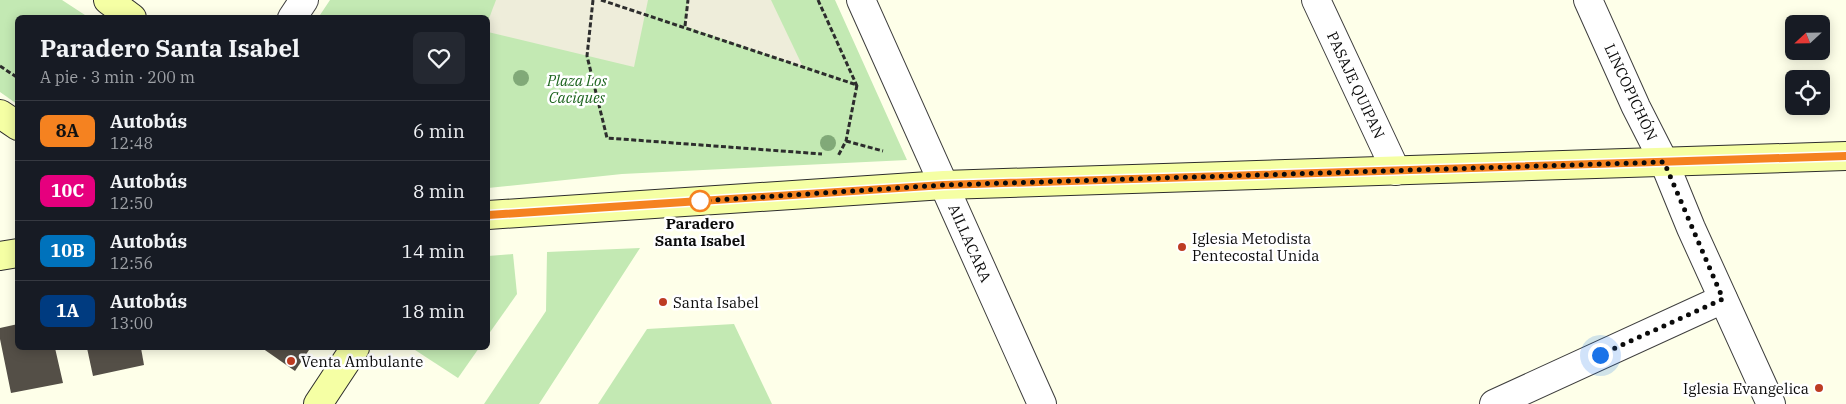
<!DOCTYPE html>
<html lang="es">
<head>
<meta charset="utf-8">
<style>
	body { margin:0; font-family:"IBM Plex Serif",serif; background:#242831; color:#f1f3f6; height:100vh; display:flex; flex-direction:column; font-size:19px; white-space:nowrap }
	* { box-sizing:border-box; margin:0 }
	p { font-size:16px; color:#9ea1a6 }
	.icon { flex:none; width:28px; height:28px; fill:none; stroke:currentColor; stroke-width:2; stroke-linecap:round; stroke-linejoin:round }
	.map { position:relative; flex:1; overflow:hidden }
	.panel { position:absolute; left:15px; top:15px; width:475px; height:335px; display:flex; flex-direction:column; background:#171b24; border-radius:8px; box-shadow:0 2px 12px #0003 }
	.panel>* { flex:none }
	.badge { padding:0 10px; border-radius:8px; font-size:18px; line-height:32px }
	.needle { width:32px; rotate:248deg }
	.fabs { position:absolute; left:1785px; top:15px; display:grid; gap:10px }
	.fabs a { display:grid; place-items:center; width:45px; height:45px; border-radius:8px; background:#171b24; box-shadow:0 2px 12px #0003; font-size:25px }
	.you { position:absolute; width:25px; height:25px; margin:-12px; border:4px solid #fff; border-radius:50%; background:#1a73e8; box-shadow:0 0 0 8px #1a73e833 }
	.map>.badge { position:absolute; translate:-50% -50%; box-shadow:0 0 0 2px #fff }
	.round { display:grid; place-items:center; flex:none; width:52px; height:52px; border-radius:8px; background:#242831 }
	.overview { display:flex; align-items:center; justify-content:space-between; height:85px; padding:0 25px }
	h1 { font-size:24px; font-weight:700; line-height:38px }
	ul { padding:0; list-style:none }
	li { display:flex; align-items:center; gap:15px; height:60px; padding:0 25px; border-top:1px solid #363941 }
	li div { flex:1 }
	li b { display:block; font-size:19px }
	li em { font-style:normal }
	li .badge { min-width:55px; font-weight:700; text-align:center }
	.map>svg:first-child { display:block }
</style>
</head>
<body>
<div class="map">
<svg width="1846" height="404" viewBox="0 0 1846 404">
	<rect width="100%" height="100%" fill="#feffe9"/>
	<g fill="#c3e9b3">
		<polygon points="0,0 62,0 88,17 18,18 17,104 0,92"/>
		<polygon points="330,0 835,0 907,160 622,174 488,188 488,18 318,18"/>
		<polygon points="640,248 539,404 484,404 546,311 547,252"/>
		<polygon points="513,254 517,294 488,335 488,256"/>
		<polygon points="734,324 772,404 598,404 647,329"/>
		<polygon points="412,348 479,348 458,378"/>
	</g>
	<g fill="#eeedda">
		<polygon points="496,0 648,0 634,67 488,32 488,21"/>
		<polygon points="688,0 771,0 803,67 685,26"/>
	</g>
	<g fill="#544f47">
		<polygon points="18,324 18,348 55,348 63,383 11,393 0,339 0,328"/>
		<polygon points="87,348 141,348 144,365 93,376"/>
		<polygon points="262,348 305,348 309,350 295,371"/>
	</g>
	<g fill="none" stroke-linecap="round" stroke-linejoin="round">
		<defs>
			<g id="street">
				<polyline points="861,0 1042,404"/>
				<polyline points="1316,0 1396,171"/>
				<polyline points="1588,0 1636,107 1664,162 1691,228 1771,404"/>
				<polyline points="292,18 304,0"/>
				<polyline points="1494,404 1723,299"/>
			</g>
			<g id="secondary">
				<polyline points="108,0 132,18"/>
				<polyline points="0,114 18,126"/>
				<polyline points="488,215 944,185 1846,156"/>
				<polyline points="0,256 18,253"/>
				<polyline points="318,404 355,348"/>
			</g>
		</defs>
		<use href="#street" stroke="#3e3e3e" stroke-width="30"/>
		<use href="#secondary" stroke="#2d2d2d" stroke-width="30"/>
		<g stroke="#2d2d2d" stroke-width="3" stroke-dasharray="5 2.5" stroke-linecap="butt">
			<polyline points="593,0 587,56 607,138 822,154"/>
			<polyline points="601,0 857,85 846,141 838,156"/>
			<polyline points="818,0 857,86"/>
			<polyline points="685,26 688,0"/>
			<polyline points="0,66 18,78"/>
			<polyline points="846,141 883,151"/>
		</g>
		<use href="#street" stroke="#fff" stroke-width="28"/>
		<use href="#secondary" stroke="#f5ffa4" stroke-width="28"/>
	</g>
	<g fill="#81a978">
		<circle cx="521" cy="78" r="8"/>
		<circle cx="828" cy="143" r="8"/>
	</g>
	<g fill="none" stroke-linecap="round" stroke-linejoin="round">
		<defs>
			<polyline id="line" points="488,215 944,185 1846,156"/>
		</defs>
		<use href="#line" stroke="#fff" stroke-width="11"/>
		<use href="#line" stroke="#f58220" stroke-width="8"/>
		<polyline stroke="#0b0b0b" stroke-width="5" stroke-dasharray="0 9" points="700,201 944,185 1664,162 1723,299 1600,355"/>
	</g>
	<circle fill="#fff" stroke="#f58220" stroke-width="2.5" cx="700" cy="201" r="10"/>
	<g fill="#bd3c22" stroke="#fff" stroke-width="2">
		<circle cx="1182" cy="247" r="5"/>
		<circle cx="663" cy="302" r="5"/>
		<circle cx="291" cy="361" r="5"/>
		<circle cx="1819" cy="388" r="5"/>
	</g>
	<g text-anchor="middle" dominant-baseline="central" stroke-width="5" stroke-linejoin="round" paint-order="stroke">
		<g font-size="15" font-style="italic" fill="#1b631c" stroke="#fff">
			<text x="577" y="80">Plaza Los<tspan x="577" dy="17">Caciques</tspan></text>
		</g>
		<g font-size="15" fill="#0b0b0b" stroke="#fff">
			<text transform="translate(1356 85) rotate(65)">PASAJE QUIPAN</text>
			<text transform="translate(1631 92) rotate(65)">LINCOPICHÓN</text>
			<text transform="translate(970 243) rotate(66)">AILLACARA</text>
		</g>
		<g font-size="15" font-weight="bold" fill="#0b0b0b" stroke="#fff">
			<text x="700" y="223">Paradero<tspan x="700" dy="17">Santa Isabel</tspan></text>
		</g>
		<g font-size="15" fill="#0b0b0b" stroke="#fff" text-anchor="start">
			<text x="1192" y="238">Iglesia Metodista<tspan x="1192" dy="17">Pentecostal Unida</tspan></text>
			<text x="673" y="302">Santa Isabel</text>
			<text x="301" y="361">Venta Ambulante</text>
			<text x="1809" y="388" text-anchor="end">Iglesia Evangelica</text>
		</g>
	</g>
</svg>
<div class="fabs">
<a><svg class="needle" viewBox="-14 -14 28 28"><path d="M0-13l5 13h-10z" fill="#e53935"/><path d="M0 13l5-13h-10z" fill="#9ea1a6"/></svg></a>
<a><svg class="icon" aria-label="locate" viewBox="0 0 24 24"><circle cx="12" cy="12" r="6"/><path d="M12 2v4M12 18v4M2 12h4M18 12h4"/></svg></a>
</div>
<div class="you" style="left:1600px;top:355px"></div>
<section class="panel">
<div class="overview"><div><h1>Paradero Santa Isabel</h1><p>A pie · 3 min · 200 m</p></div><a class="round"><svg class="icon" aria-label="heart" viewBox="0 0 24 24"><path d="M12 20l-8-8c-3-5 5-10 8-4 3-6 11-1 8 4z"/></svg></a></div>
<ul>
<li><span class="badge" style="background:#f58220;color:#111">8A</span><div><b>Autobús</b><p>12:48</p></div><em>6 min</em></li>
<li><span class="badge" style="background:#e6007e;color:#fff">10C</span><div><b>Autobús</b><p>12:50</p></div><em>8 min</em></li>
<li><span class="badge" style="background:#0072bc;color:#fff">10B</span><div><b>Autobús</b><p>12:56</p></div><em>14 min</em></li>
<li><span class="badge" style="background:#003b80;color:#fff">1A</span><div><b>Autobús</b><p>13:00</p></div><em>18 min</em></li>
</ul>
</section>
</div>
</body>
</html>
